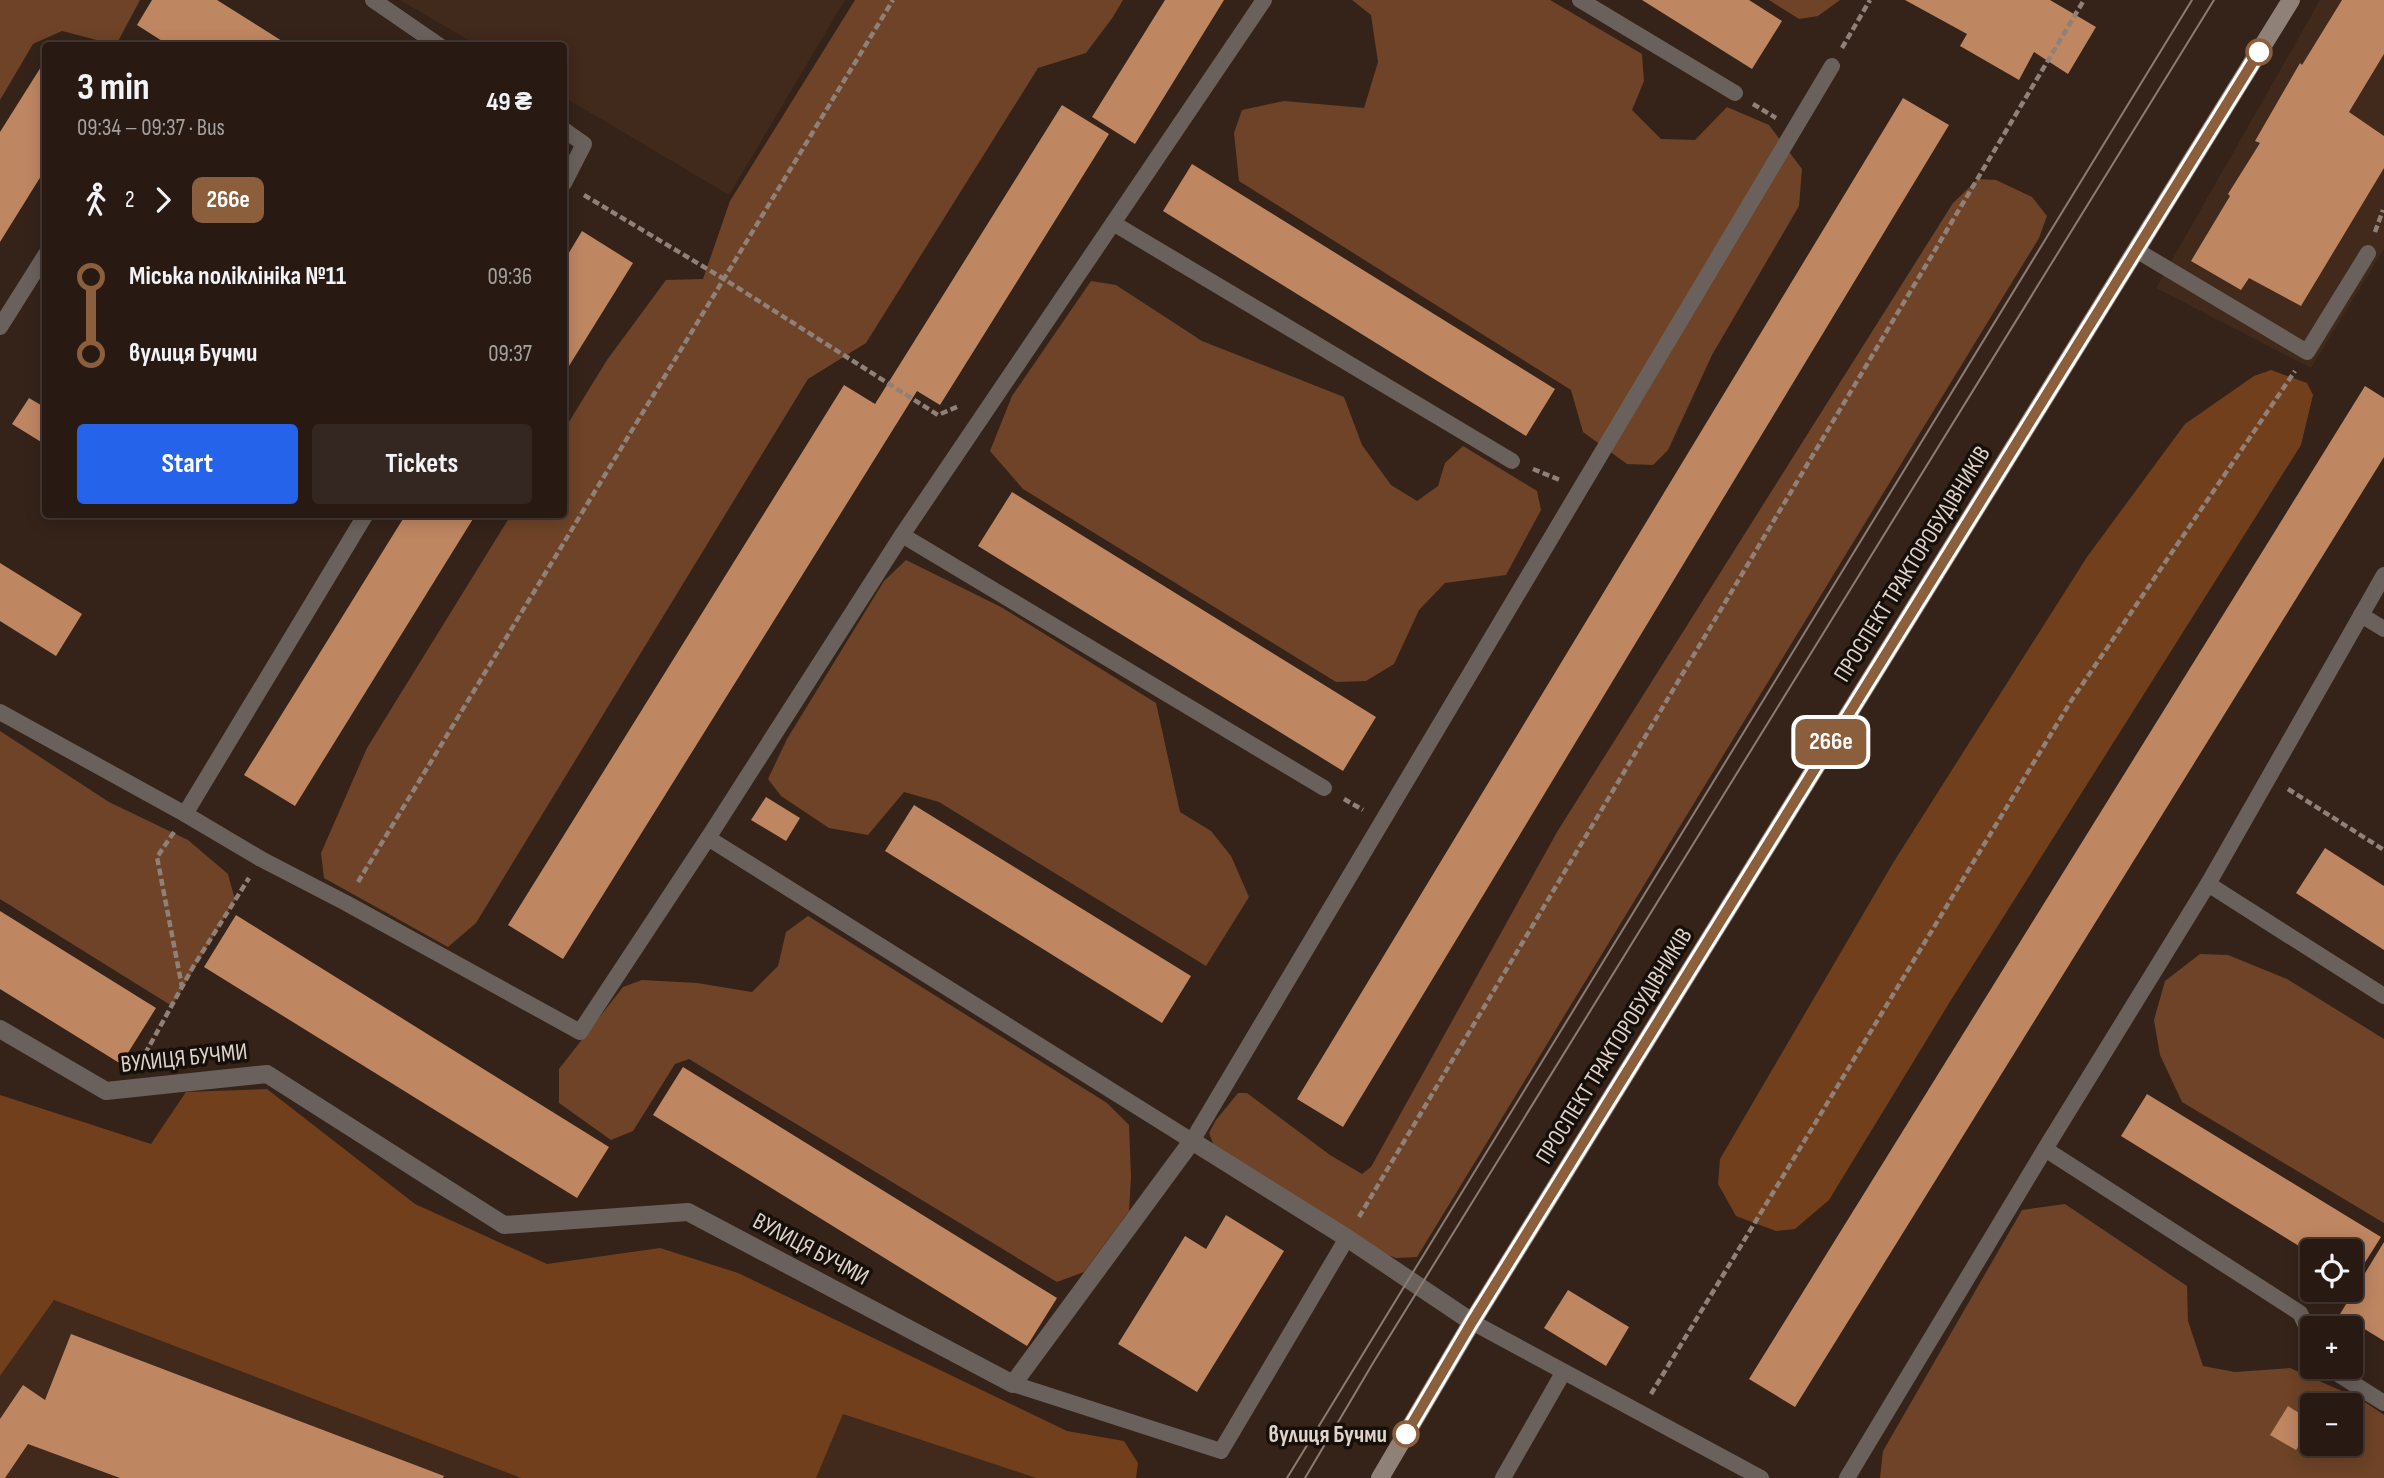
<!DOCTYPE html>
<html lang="en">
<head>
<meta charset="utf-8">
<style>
	body { margin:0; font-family:"Sofia Sans Condensed",sans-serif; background:#342721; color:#f1f3f6; height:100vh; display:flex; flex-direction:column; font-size:26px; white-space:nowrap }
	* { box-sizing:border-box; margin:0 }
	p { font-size:23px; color:#a5a1a0 }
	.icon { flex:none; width:38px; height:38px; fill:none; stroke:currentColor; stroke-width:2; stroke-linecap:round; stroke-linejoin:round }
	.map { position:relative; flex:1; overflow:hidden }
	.drawer { position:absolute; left:42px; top:42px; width:525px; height:476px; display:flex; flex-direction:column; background:#281a13; border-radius:7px; box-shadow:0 4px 18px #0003,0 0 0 2px #443833 }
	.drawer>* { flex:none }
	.badge { padding:0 14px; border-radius:10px; font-size:24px; line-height:46px }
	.controls { position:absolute; left:2300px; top:1239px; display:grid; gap:14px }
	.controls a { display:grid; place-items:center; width:63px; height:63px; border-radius:7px; background:#281a13; box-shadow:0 4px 18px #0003,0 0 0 2px #443833; font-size:35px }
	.map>.badge { position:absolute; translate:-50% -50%; box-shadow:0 0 0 4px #fff }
	.legs { display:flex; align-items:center; gap:10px; height:77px; padding:0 35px; font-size:23px }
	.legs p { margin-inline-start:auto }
	.summary { display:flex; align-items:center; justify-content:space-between; height:119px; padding:0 35px }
	h1 { font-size:38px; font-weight:700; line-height:52px }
	.action { display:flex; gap:14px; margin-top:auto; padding:14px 35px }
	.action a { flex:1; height:80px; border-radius:7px; background:#2563eb; color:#fff; font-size:28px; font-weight:700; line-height:80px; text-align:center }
	.action a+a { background:#342721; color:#f1f3f6 }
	ul { padding:0 35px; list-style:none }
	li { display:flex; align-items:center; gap:24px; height:77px; font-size:26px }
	li i { display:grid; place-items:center; width:10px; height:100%; margin:0 9px; background:currentColor }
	li i::after { content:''; width:18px; height:18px; margin:-9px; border:5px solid; border-radius:50%; background:#281a13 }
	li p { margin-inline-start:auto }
	li:first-child i { background:linear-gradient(#0000 50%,currentColor 0) }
	li:last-child i { background:linear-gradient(currentColor 50%,#0000 0) }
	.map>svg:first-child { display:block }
</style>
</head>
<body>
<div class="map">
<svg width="2384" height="1478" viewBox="0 0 2384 1478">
	<rect width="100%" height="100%" fill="#352319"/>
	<g fill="#41291b">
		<polygon points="400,0 845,0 729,195 564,97 564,46 477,45"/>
		<polygon points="2320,0 2384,0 2384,249 2311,368 2156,288"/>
		<polygon points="54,1300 521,1478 0,1478 0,1376"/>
		<polygon points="843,1414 1036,1478 816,1478"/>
	</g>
	<g fill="#6e4327" fill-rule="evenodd">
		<polygon points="0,0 140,0 116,45 62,31 33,44 0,100"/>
		<polygon points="855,0 1123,0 1113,17 1086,53 1038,68 866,343 808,379 476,923 448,947 324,878 321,853 367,748 511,515 564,514 564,430 607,360 666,280 703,279 730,201"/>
		<polygon points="1352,0 1550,0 1642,54 1644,81 1632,110 1661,139 1695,140 1727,107 1769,125 1802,169 1799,206 1712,355 1668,450 1653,465 1627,464 1583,432 1571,390 1239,181 1234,133 1242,110 1284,101 1364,108 1378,62 1371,15"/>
		<polygon points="1769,0 1840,0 1818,16 1799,19"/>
		<polygon points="1978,179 1996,180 2032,197 2047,216 2039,238 1417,1257 1396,1258 1372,1249 1214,1146 1209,1133 1216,1120 1238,1093 1247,1093 1330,1155 1362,1174 1371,1167 1557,832 1953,203"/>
		<polygon points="1091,281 1116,285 1202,341 1344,397 1362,445 1391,485 1417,501 1438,486 1445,463 1463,446 1537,491 1541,510 1506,575 1445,583 1419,610 1394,664 1366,681 1336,682 1023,489 990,451 1012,396"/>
		<polygon points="906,560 1001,607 1156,703 1180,812 1211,831 1231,856 1249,897 1206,966 939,802 904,792 868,835 829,828 781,796 768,779 787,739 884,581"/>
		<polygon points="0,731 109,802 188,840 228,874 235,900 172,1006 0,899"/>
		<polygon points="808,916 1107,1103 1129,1125 1131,1176 1129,1211 1084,1272 1057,1282 689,1059 675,1064 633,1131 611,1140 559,1103 559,1069 623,987 642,980 697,983 752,992 778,966 786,932"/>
		<polygon points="2200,954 2228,955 2287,979 2384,1039 2384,1223 2182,1102 2160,1055 2154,1020 2165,981"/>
		<path d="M2065,1204l122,82 1,35 15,45 32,6 55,-4 72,32 22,15v63h-504l3,-27 139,-241zM2312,1405h38v39h-38z"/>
	</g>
	<g fill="#723f1c">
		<polygon points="2271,370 2307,383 2313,395 2301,445 1951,1000 1829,1200 1795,1229 1776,1231 1736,1216 1718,1184 1720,1159 1893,863 2087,557 2185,424 2254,376"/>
		<polygon points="267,1089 415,1204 547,1264 660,1248 738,1273 1067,1431 1124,1441 1138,1463 1136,1478 1036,1478 843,1414 816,1478 521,1478 54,1300 0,1376 0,1095 151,1144 186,1092"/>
	</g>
	<g fill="#bf8662">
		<polygon points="152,0 217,0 290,46 170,46 137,25"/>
		<polygon points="1165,0 1224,0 1135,144 1092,117"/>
		<polygon points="1642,0 1749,0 1782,21 1752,69"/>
		<polygon points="1905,0 2050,0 2096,27 2068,74 2034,52 2019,80 1960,46 1967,34"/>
		<polygon points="2342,0 2384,0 2384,54 2349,112 2384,136 2384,168 2301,306 2249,278 2241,290 2191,261 2230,196 2228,194 2260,143 2255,141 2300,63 2302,65"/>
		<polygon points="46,59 46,168 0,242 0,132"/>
		<polygon points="1903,98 1949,125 1343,1127 1297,1099"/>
		<polygon points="1062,105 1109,134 940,405 917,391 563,959 508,925 844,385 875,404"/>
		<polygon points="1192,164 1555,389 1526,436 1163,211"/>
		<polygon points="582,231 633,263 564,374 564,261"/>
		<polygon points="2365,386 2384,398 2384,457 1795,1407 1749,1379"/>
		<polygon points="29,398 46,408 46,445 12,424"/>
		<polygon points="1012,492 1376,717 1343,771 978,546"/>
		<polygon points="406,514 476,514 295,806 244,775"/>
		<polygon points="0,563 82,614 56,656 0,621"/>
		<polygon points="766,797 800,818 786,841 751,820"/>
		<polygon points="914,805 1191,976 1162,1023 885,851"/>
		<polygon points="2325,848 2384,886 2384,950 2296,893"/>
		<polygon points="0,911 156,1008 121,1064 0,989"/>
		<polygon points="236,915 609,1147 577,1198 204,967"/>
		<polygon points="683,1067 1057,1298 1027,1346 653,1115"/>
		<polygon points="2147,1094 2381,1237 2354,1280 2350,1278 2350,1251 2312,1251 2312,1254 2121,1136"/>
		<polygon points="1226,1215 1284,1251 1197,1392 1118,1344 1185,1236 1206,1249"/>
		<polygon points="2384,1242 2384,1341 2340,1314"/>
		<polygon points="1568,1290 1629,1327 1606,1366 1544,1328"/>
		<polygon points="71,1334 444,1476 443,1478 120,1478 28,1444 5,1478 0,1478 0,1419 23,1385 45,1400"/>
		<polygon points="2288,1406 2312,1421 2312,1426 2296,1450 2270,1435"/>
	</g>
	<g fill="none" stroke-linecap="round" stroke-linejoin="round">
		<g stroke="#8f8078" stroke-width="4.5" stroke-dasharray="7 3.5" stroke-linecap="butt">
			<polyline points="1842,48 1870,0"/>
			<polyline points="1753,104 1776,118"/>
			<polyline points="584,195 724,279 938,415 959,406"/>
			<polyline points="2375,232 2383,210"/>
			<polyline points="1533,469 1560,480"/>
			<polyline points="2288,789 2384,850"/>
			<polyline points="1344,799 1363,810"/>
			<polyline points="174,832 157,857 182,987"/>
			<polyline points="358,882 893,0"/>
			<polyline points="140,1063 193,967 249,878"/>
			<polyline points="1359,1217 2084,0"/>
			<polyline points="1651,1394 2071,701 2295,371"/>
		</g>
		<g stroke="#6a615c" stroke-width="16">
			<polyline points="373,0 440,46"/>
			<polyline points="1580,0 1735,93"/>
			<polyline points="564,130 584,144 564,183"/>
			<polyline points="1113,223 1512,461"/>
			<polyline points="2136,250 2307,352 2368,253"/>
			<polyline points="0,327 46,254"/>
			<polyline points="902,535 1324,788"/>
			<polyline points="2361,615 2384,629"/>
			<polyline points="0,712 185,814 261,859 346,903 580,1032 708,838 1192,1141 1832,66"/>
			<polyline points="185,814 366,514"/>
			<polyline points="708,838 902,535 1264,0"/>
			<polyline points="2208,884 2384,996"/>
			<polyline points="2045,1149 2300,1313 2312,1338"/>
			<polyline points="1472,1322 1761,1478"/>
			<polyline points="2327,1367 2384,1403"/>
			<polyline points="1013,1384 1221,1451 1347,1238"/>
			<polyline points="1503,1478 1563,1373"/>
			<polyline points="1847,1478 2045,1149 2208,884 2384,575"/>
		</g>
		<polyline stroke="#6a615c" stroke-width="18" points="0,1029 106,1091 267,1074 504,1225 688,1212 1013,1384 1192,1141 1347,1238 1472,1322"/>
		<polyline stroke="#908178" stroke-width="18" points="1380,1478 1472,1322 2291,0"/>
		<g stroke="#8b7c73" stroke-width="2">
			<polyline points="1287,1478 2192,0"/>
			<polyline points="1305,1478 1373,1363 2214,0"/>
		</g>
	</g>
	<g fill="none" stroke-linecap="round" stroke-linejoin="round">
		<defs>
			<polyline id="line-1" points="1406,1434 1472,1322 2259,52"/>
		</defs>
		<use href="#line-1" stroke="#fff" stroke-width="16"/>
		<use href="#line-1" stroke="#8b5e3c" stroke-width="10"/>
	</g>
	<g fill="#fff" stroke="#8b5e3c" stroke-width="3.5">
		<circle cx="2259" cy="52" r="12"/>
		<circle cx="1406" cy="1434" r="12"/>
	</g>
	<g text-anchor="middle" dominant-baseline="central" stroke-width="7" stroke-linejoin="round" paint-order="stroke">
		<g font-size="24" fill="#dfd3cb" stroke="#170f0a">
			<text transform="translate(1912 564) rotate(-58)">ПРОСПЕКТ ТРАКТОРОБУДІВНИКІВ</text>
			<text transform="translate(1614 1046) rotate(-58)">ПРОСПЕКТ ТРАКТОРОБУДІВНИКІВ</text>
			<text transform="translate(184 1058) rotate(-6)">ВУЛИЦЯ БУЧМИ</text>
			<text transform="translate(811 1249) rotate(28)">ВУЛИЦЯ БУЧМИ</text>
		</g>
		<g font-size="24" font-weight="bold" fill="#dfd3cb" stroke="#170f0a" text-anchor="end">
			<text x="1387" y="1434">вулиця Бучми</text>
		</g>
	</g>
</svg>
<div class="controls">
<a><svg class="icon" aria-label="locate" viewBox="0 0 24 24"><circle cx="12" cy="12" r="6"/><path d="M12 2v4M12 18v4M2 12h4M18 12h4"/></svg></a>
<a>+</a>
<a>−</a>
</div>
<b class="badge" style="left:1831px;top:742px;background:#8b5e3c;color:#fff">266е</b>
<section class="drawer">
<div class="summary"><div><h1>3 min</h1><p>09:34 – 09:37 · Bus</p></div><b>49 ₴</b></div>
<div class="legs"><svg class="icon" aria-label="walk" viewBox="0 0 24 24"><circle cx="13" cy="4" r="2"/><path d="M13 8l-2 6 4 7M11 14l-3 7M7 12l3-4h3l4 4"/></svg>2<svg class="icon" aria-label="forward" viewBox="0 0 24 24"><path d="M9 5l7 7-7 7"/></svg><b class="badge" style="background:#8b5e3c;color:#fff">266е</b></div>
<ul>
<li><i style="color:#8b5e3c"></i><b>Міська поліклініка №11</b><p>09:36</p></li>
<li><i style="color:#8b5e3c"></i><b>вулиця Бучми</b><p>09:37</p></li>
</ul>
<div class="action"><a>Start</a><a>Tickets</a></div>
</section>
</div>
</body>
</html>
